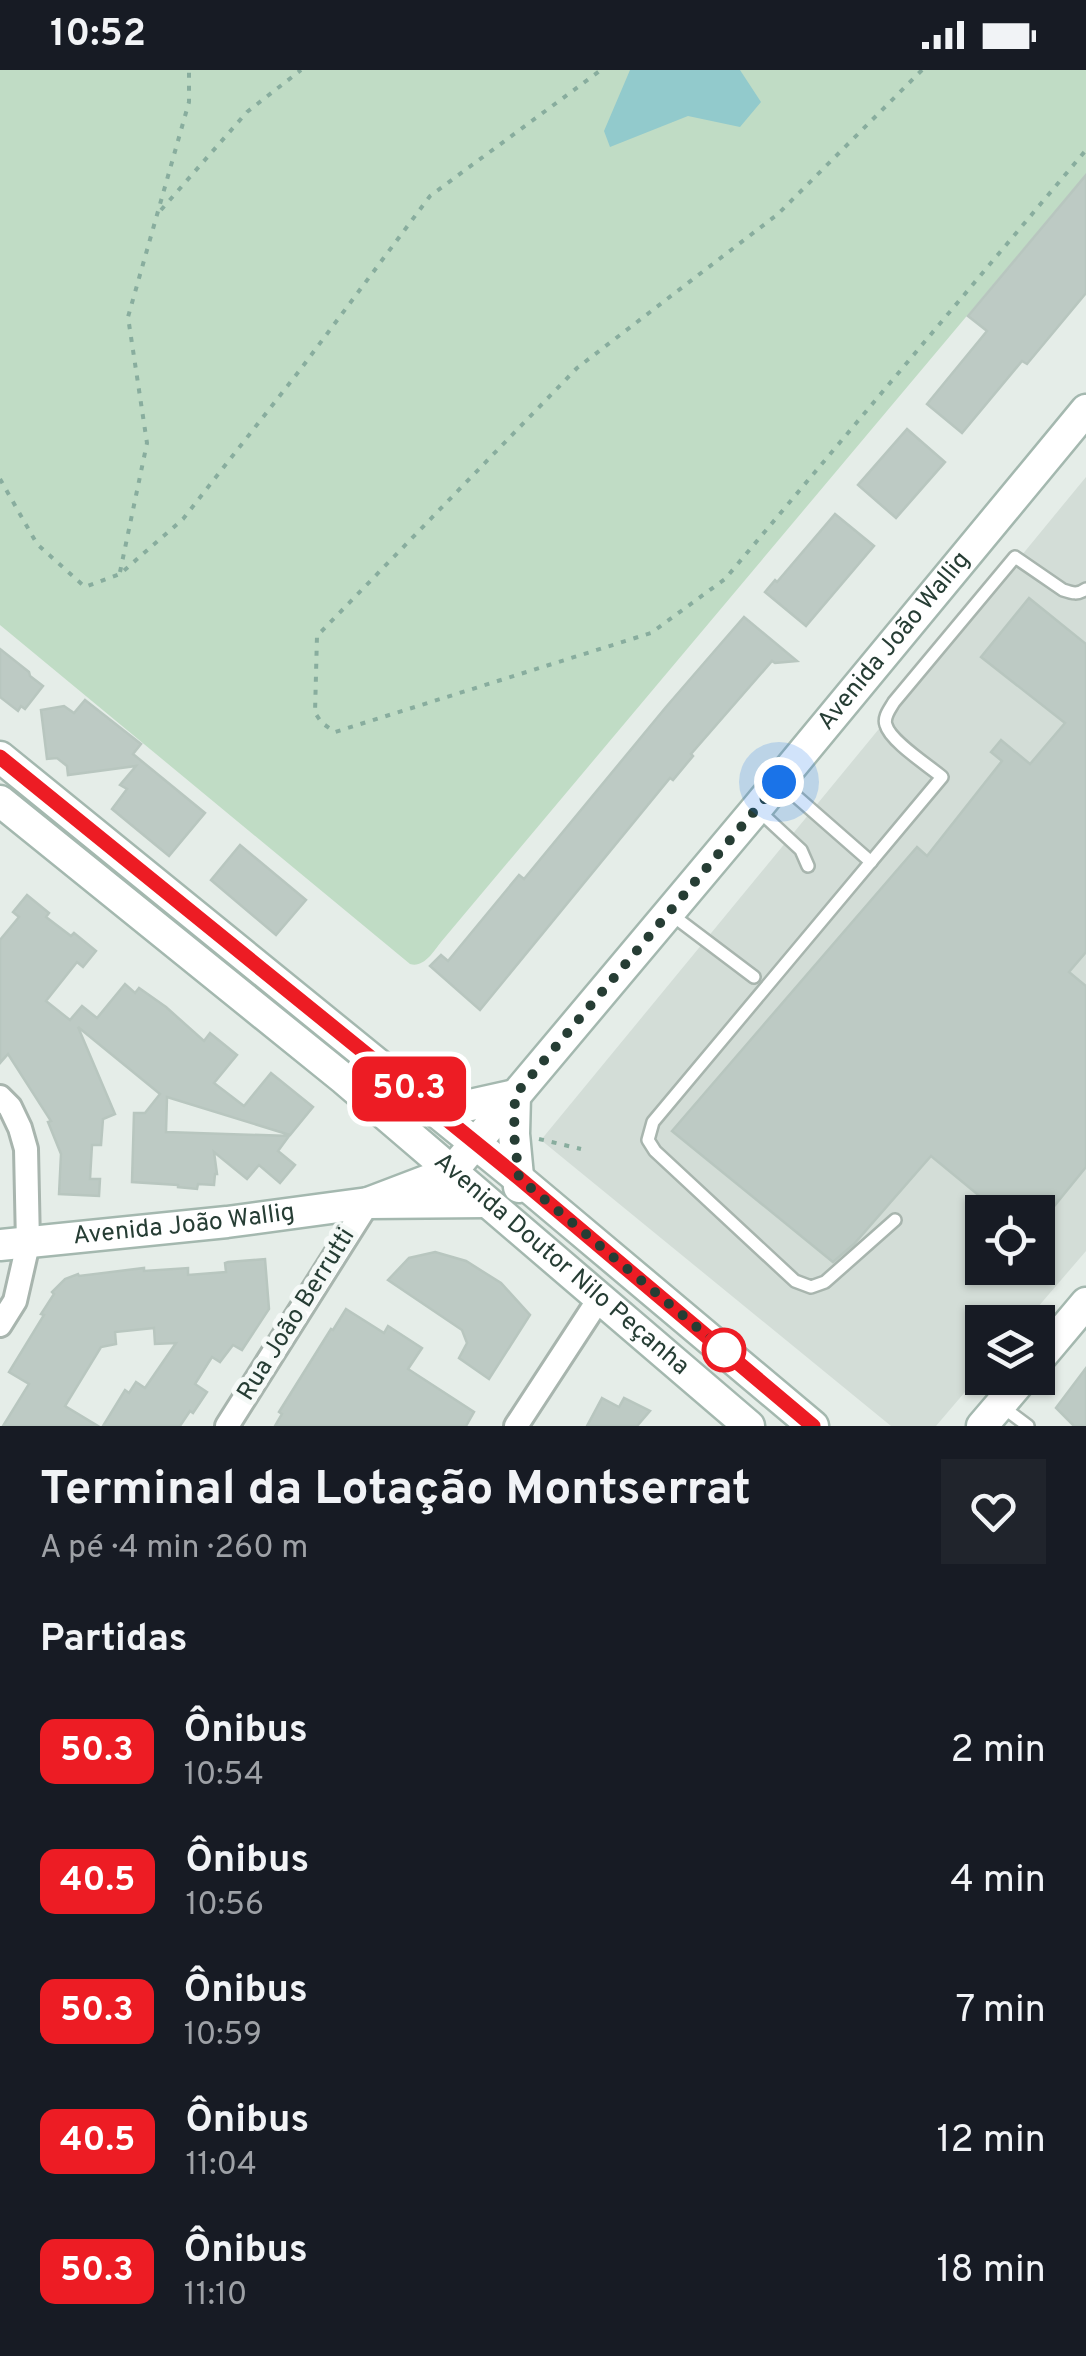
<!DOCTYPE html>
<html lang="pt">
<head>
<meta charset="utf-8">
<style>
	body { margin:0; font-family:Overpass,sans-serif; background:#20242c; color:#f1f3f6; height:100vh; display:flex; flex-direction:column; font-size:38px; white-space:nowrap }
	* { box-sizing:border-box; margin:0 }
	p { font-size:32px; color:#9ea1a6 }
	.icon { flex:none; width:55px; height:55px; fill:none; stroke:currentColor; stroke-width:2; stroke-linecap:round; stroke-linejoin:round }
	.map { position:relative; height:1356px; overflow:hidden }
	.sheet { display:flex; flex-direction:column; background:#171b24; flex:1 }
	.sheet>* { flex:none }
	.badge { padding:0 20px; border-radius:15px; font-size:35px; line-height:65px }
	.fabs { position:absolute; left:965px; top:1125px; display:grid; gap:20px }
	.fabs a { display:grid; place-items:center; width:90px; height:90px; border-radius:0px; background:#171b24; box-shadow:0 2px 8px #0004; font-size:50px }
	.you { position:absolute; width:50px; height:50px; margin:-25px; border:8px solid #fff; border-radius:50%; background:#1a73e8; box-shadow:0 0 0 15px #1a73e833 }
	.map>.badge { position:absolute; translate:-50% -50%; box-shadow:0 0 0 5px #fff }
	h2 { padding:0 40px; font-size:38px; line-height:90px }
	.round { display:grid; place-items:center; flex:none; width:105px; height:105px; border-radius:0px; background:#20242c }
	.overview { display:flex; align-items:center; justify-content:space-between; height:170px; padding:0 40px }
	h1 { font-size:48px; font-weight:700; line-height:75px }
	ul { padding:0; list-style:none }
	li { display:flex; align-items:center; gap:30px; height:130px; padding:0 40px }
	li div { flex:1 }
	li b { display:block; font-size:38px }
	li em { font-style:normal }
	li .badge { min-width:110px; font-weight:700; text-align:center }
	.status { display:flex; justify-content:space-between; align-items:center; height:70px; padding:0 50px; background:#171b24; direction:ltr }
	.status svg { height:28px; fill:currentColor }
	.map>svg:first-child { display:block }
</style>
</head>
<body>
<div class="status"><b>10:52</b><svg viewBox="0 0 49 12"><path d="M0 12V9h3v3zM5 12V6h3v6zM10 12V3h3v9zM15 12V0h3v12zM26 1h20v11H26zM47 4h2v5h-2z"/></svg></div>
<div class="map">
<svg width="1086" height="1356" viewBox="0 0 1086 1356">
	<rect width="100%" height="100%" fill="#e5ede8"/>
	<path fill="#d3ddd7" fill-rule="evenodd" d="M1086,407v774l-61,71h-43v50l-46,54h-45l-350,-286zM982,1142h56v56h-56z"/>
	<path fill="#c0dcc5" d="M0,0h1086v104l-645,768c-8,10 -17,26 -31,22l-410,-339z"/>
	<polygon fill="#92cacc" points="630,0 740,0 761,32 740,57 688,46 610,77 604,61"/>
	<g fill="#bdcac4" stroke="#b8c6bf" stroke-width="2.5">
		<polygon points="1086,105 1086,223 1027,294 1022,291 962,363 927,334 987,261 968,246"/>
		<polygon points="907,359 945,392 896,448 858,415"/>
		<polygon points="835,444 874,476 806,556 765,522 775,510 777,512"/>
		<polygon points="1029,528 1086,574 1086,882 1069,902 1086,916 1086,1097 1038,1156 1038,1142 999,1142 931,1086 854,1174 833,1192 672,1061 917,777 927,786 1002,691 991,682 1001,670 1030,694 1065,653 981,587"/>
		<polygon points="744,547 797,591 775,593 772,591 691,684 693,686 673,710 670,708 480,940 430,896 441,885 448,891 519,805 524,809 666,637"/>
		<polygon points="0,579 29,602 30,606 43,616 25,639 21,636 18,641 0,627"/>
		<polygon points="85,630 141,674 133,684 205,743 169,786 112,739 127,719 120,715 136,696 68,705 67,696 57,688 47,689 41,640 64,636 74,643"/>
		<polygon points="240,775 306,830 276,865 211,810"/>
		<polygon points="27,825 49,843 46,847 71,866 74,863 96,881 83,897 77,892 46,931 70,950 82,936 97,948 125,914 135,923 139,918 166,937 204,971 210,963 237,985 214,1013 244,1036 271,1003 313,1037 290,1065 167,1027 166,1062 289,1066 278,1081 295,1095 280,1113 259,1095 247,1109 214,1082 217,1104 215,1104 214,1115 198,1114 197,1119 178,1117 178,1115 132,1112 134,1043 145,1043 160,1024 78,957 115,1044 103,1049 101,1075 92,1075 90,1109 100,1109 99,1126 59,1124 61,1084 48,1052 51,1051 8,984 0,993 0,870 19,847 13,842"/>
		<polygon points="435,1182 466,1191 501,1213 530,1245 489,1309 459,1288 467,1273 462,1260 388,1210 409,1188"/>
		<polygon points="265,1189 269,1239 242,1280 233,1275 220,1292 212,1287 195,1314 207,1322 193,1343 190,1341 180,1356 103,1356 125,1320 129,1323 136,1312 145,1318 176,1273 155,1274 154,1258 115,1262 116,1274 101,1277 65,1336 98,1356 3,1356 29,1314 9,1302 44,1245 41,1244 54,1224 52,1222 65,1209 78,1204 79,1206 144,1198 144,1201 188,1198 188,1205 226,1202 225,1193 228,1192"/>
		<polygon points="346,1239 384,1263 388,1256 422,1278 408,1299 474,1342 466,1356 275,1356 282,1344 279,1342 331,1259 333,1260"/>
		<polygon points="1086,1298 1086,1356 1074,1356 1056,1338"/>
		<polygon points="602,1328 619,1337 624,1328 650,1341 637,1356 587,1356"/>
	</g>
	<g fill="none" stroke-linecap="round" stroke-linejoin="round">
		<defs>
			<g id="lane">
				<polyline points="782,714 871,792"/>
				<polyline points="758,740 801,780 808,796"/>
				<polyline points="672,845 754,907"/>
				<path d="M895,1150l-70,62 -14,5 -16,-6 -140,-130 -7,-11 5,-18 289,-345c-13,-11 -52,-36 -56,-52 -3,-8 4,-16 8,-23l121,-145 48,33c9,3 15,5 23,-1"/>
				<polyline points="1000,1335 1028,1356"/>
			</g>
			<g id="street">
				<polyline points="0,1027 10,1037 20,1058 26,1079 28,1174 15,1231 0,1255"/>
				<polyline points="227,1356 368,1133"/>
				<polyline points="516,1356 599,1229"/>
			</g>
			<g id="secondary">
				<polyline points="0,687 519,1109 813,1356"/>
				<path id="s1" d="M0,731l344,278 405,347"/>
				<polyline points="515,1025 514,1064 519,1117"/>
				<polyline points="434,1039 457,1038 515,1025"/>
				<path id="s2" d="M368,1133l84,-32 305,-363 329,-398"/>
				<path id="s3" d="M0,1175l227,-23 141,-19 118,-1"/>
				<polyline points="1038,1290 1086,1233"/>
				<polyline points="982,1356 1023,1308"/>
			</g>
		</defs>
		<use href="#lane" stroke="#a8b5ae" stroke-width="16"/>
		<use href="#street" stroke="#a8b5ae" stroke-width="28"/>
		<use href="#secondary" stroke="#a4b8af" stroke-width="35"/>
		<g stroke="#88ad9e" stroke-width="4" stroke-dasharray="5 8" stroke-linecap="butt">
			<polyline points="922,0 778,144 577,298 317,566 315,643 322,653 335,662 651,563 725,509 1086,80"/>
			<polyline points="161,140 247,42 301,0"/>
			<polyline points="0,409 37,474 85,517 120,504 183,449 300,300 430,126 601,0"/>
			<polyline points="120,502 147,373 128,247 189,32 189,0"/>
			<polyline points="539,1069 581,1079"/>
		</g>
		<use href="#lane" stroke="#fff" stroke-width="11"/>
		<use href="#street" stroke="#fff" stroke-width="22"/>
		<use href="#secondary" stroke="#fff" stroke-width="30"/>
	</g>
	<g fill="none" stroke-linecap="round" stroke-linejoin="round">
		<defs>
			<polyline id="line" points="0,687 519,1108 813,1356"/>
		</defs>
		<use href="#line" stroke="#fff" stroke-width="22"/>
		<use href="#line" stroke="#ed1c24" stroke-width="15"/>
		<polyline stroke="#263d34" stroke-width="10" stroke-dasharray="0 18" points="724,1280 519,1108 514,1064 515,1025 779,712"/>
	</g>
	<circle fill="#fff" stroke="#ed1c24" stroke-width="5" cx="724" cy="1280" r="20"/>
	<g text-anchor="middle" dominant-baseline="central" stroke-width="10" stroke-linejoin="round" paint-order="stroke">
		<g font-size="25" fill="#263d34" stroke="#f5f9f7">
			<text stroke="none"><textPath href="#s2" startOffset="780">Avenida João Wallig</textPath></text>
			<text stroke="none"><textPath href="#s3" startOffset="185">Avenida João Wallig</textPath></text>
			<text stroke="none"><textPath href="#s1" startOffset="728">Avenida Doutor Nilo Peçanha</textPath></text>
			<text transform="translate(297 1245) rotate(-58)">Rua João Berrutti</text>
		</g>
	</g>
</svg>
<div class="fabs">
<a><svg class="icon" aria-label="locate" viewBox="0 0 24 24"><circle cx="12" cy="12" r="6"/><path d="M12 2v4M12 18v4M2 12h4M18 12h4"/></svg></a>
<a><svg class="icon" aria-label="layers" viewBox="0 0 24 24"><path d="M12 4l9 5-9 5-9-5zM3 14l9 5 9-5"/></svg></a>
</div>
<div class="you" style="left:779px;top:712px"></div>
<b class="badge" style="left:409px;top:1019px;background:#ed1c24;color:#fff">50.3</b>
</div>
<section class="sheet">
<div class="overview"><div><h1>Terminal da Lotação Montserrat</h1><p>A pé · 4 min · 260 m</p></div><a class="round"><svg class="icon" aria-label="heart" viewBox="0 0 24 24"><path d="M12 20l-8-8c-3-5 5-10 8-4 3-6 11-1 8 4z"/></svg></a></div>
<h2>Partidas</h2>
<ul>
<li><span class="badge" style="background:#ed1c24;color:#fff">50.3</span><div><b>Ônibus</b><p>10:54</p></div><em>2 min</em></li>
<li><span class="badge" style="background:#ed1c24;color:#fff">40.5</span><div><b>Ônibus</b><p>10:56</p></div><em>4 min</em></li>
<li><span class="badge" style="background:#ed1c24;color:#fff">50.3</span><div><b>Ônibus</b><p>10:59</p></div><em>7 min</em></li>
<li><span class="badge" style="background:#ed1c24;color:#fff">40.5</span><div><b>Ônibus</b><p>11:04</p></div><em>12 min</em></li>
<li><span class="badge" style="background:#ed1c24;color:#fff">50.3</span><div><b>Ônibus</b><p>11:10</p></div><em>18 min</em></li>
</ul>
</section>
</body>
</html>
